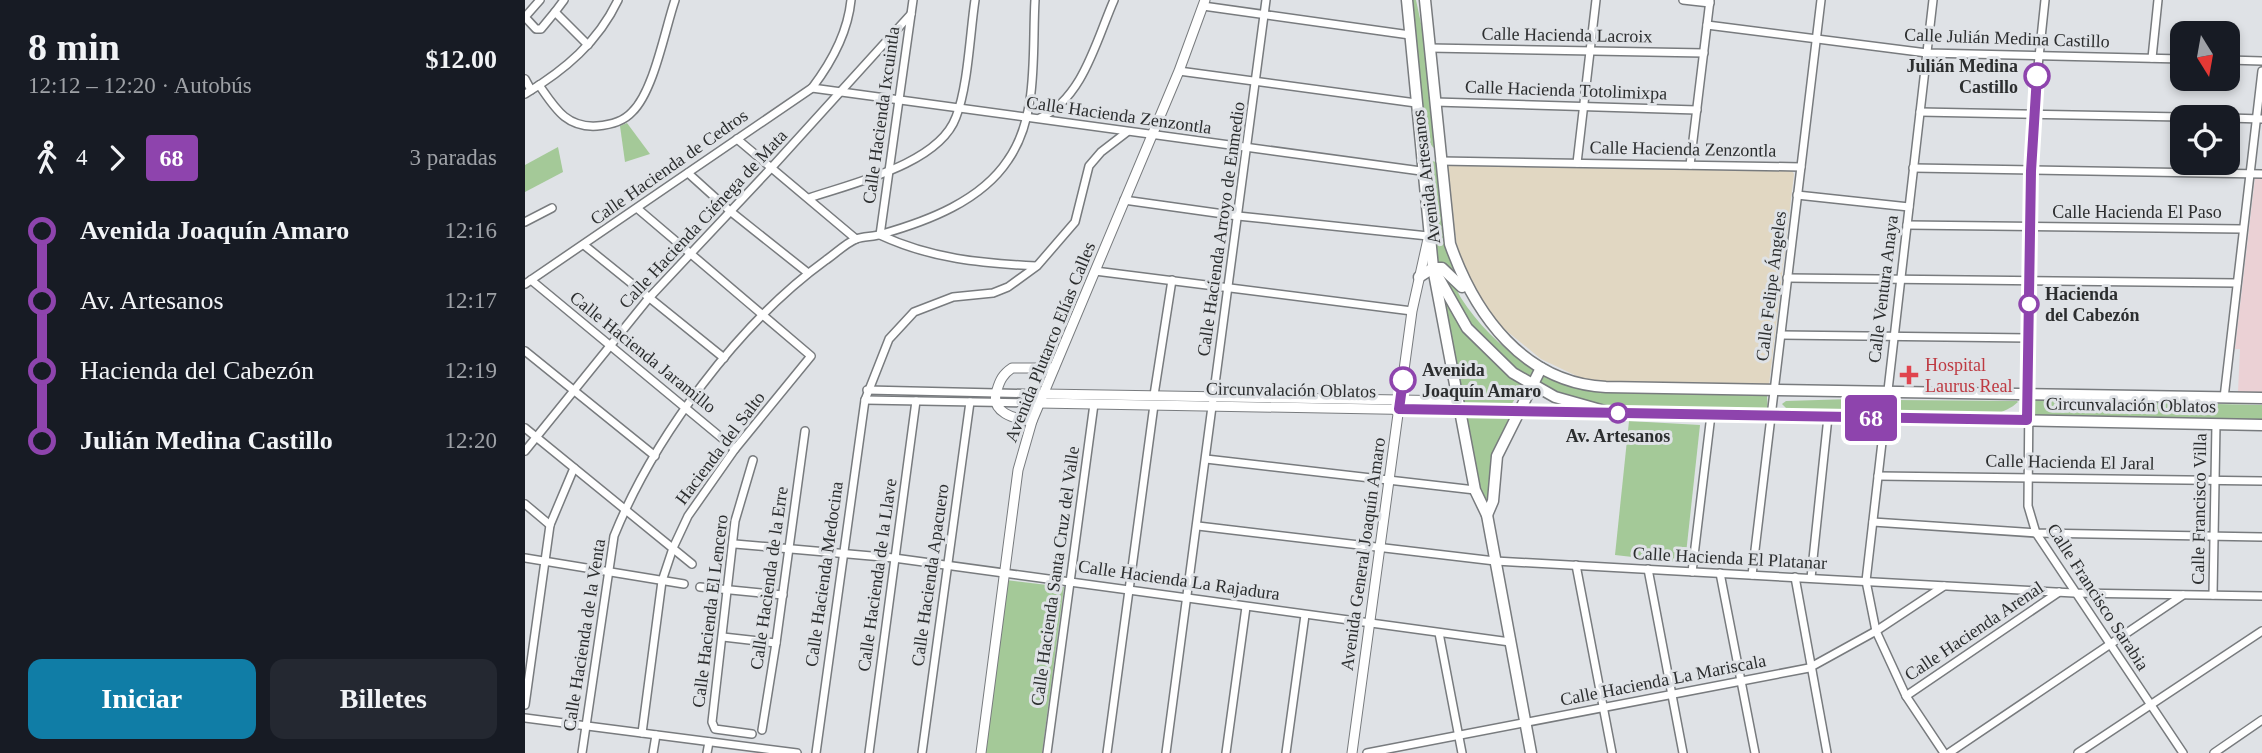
<!DOCTYPE html>
<html lang="es">
<head>
<meta charset="utf-8">
<style>
	body { margin:0; font-family:Georgia,serif; background:#242831; color:#f1f3f6; height:100vh; display:flex; flex-direction:column; font-size:26px; white-space:nowrap }
	* { box-sizing:border-box; margin:0 }
	p { font-size:23px; color:#9ea1a6 }
	.icon { flex:none; width:38px; height:38px; fill:none; stroke:currentColor; stroke-width:2; stroke-linecap:round; stroke-linejoin:round }
	.map { position:relative; flex:1; overflow:hidden }
	.panel { display:flex; flex-direction:column; background:#171b24; width:525px }
	.panel>* { flex:none }
	.badge { padding:0 14px; border-radius:5px; font-size:24px; line-height:46px }
	.needle { width:46px; rotate:169deg }
	.tools { position:absolute; left:1645px; top:21px; display:grid; gap:14px }
	.tools a { display:grid; place-items:center; width:70px; height:70px; border-radius:14px; background:#171b24; box-shadow:0 4px 10px #0003; font-size:35px }
	.map>.badge { position:absolute; translate:-50% -50%; box-shadow:0 0 0 4px #fff }
	.legs { display:flex; align-items:center; gap:10px; height:77px; padding:0 28px; font-size:23px }
	.legs p { margin-inline-start:auto }
	.headline { display:flex; align-items:center; justify-content:space-between; height:119px; padding:0 28px }
	h1 { font-size:38px; font-weight:700; line-height:52px }
	.primary-button { display:flex; gap:14px; margin-top:auto; padding:14px 28px }
	.primary-button a { flex:1; height:80px; border-radius:14px; background:#107da6; color:#fff; font-size:28px; font-weight:700; line-height:80px; text-align:center }
	.primary-button a+a { background:#242831; color:#f1f3f6 }
	ul { padding:0 28px; list-style:none }
	li { display:flex; align-items:center; gap:24px; height:70px; font-size:26px }
	li i { display:grid; place-items:center; width:10px; height:100%; margin:0 9px; background:currentColor }
	li i::after { content:''; width:18px; height:18px; margin:-9px; border:5px solid; border-radius:50%; background:#171b24 }
	li p { margin-inline-start:auto }
	li:first-child i { background:linear-gradient(#0000 50%,currentColor 0) }
	li:last-child i { background:linear-gradient(currentColor 50%,#0000 0) }
	main { display:flex; flex:1; min-height:0 }
	.map>svg:first-child { display:block }
</style>
</head>
<body>
<main>
<section class="panel">
<div class="headline"><div><h1>8 min</h1><p>12:12 – 12:20 · Autobús</p></div><b>$12.00</b></div>
<div class="legs"><svg class="icon" aria-label="walk" viewBox="0 0 24 24"><circle cx="13" cy="4" r="2"/><path d="M13 8l-2 6 4 7M11 14l-3 7M7 12l3-4h3l4 4"/></svg>4<svg class="icon" aria-label="forward" viewBox="0 0 24 24"><path d="M9 5l7 7-7 7"/></svg><b class="badge" style="background:#8e44ad;color:#fff">68</b><p>3 paradas</p></div>
<ul>
<li><i style="color:#8e44ad"></i><b>Avenida Joaquín Amaro</b><p>12:16</p></li>
<li><i style="color:#8e44ad"></i><span>Av. Artesanos</span><p>12:17</p></li>
<li><i style="color:#8e44ad"></i><span>Hacienda del Cabezón</span><p>12:19</p></li>
<li><i style="color:#8e44ad"></i><b>Julián Medina Castillo</b><p>12:20</p></li>
</ul>
<div class="primary-button"><a>Iniciar</a><a>Billetes</a></div>
</section>
<div class="map">
<svg width="1737" height="753" viewBox="0 0 1737 753">
	<rect width="100%" height="100%" fill="#dfe2e6"/>
	<polygon fill="#e1d7c2" points="921,163 1266,169 1269,174 1244,385 1076,383 1058,379 1016,359 967,319 950,295 932,248"/>
	<polygon fill="#ebd1d5" points="1730,178 1737,178 1737,393 1713,392 1715,349 1710,349"/>
	<g fill="#a4c998">
		<path d="M885,0h6l13,61 5,87c-15,-12 -21,-123 -24,-148z"/>
		<polygon points="102,123 125,154 100,162 95,126"/>
		<polygon points="33,147 38,172 0,192 0,165"/>
		<polygon points="903,160 911,162 930,272 911,263"/>
		<path d="M918,272c10,8 12,15 18,26 18,28 46,56 76,72l-6,11 -66,-60z"/>
		<path d="M915,294c25,35 47,67 83,91l-13,22 -46,-1z"/>
		<polygon points="1017,374 1060,390 1242,396 1243,412 1079,408 1055,404 1013,385"/>
		<polygon points="1359,398 1357,411 1262,409 1257,404 1261,401"/>
		<path d="M1369,400l123,1 1,1c-28,26 -86,12 -121,10z"/>
		<polygon points="1508,400 1737,405 1737,422 1509,416"/>
		<polygon points="940,416 985,416 966,457 963,508 954,485"/>
		<polygon points="1104,421 1175,425 1160,563 1090,555"/>
		<polygon points="481,580 539,587 517,753 461,753"/>
	</g>
	<g fill="none" stroke-linecap="round" stroke-linejoin="round">
		<defs>
			<g id="minor">
				<polyline points="15,0 0,17 11,29 16,29 30,12"/>
				<polyline points="39,0 30,12 63,45"/>
				<path d="M388,0l-33,235c52,24 100,28 156,31"/>
				<polyline points="1158,0 1185,3"/>
				<polyline points="1408,0 1341,581 1351,631 1381,696 1419,753"/>
				<polyline points="1520,0 1508,114 1506,171 1503,506 1511,533 1658,753"/>
				<polyline points="678,6 885,35"/>
				<polyline points="1182,25 1402,53 1657,59"/>
				<polyline points="904,48 1179,53"/>
				<polyline points="1627,58 1633,0"/>
				<polyline points="1703,60 1737,61"/>
				<polyline points="654,71 891,103"/>
				<polyline points="0,79 6,90"/>
				<path d="M14,85c16,23 27,43 58,41 12,-1 27,-5 35,-14 22,-21 33,-83 43,-112"/>
				<polyline points="287,88 896,171"/>
				<path d="M0,94c40,-24 73,-52 93,-94"/>
				<polyline points="910,102 1172,110"/>
				<polyline points="1395,112 1657,117"/>
				<path d="M515,118c43,-20 56,-77 74,-118"/>
				<polyline points="1703,118 1737,119"/>
				<polyline points="212,139 331,239"/>
				<polyline points="915,161 1276,167"/>
				<polyline points="1052,163 1071,0"/>
				<polyline points="1165,165 1185,0"/>
				<polyline points="1388,168 1737,174"/>
				<polyline points="163,173 205,211 283,273"/>
				<polyline points="1272,195 1384,207"/>
				<path d="M284,198c44,-15 130,-34 147,-81 12,-30 14,-84 19,-117"/>
				<polyline points="599,200 713,216 903,236"/>
				<polyline points="113,209 286,356 210,449 163,516 148,548 137,581 117,733"/>
				<polyline points="0,222 27,208"/>
				<polyline points="1382,225 1717,229"/>
				<polyline points="59,245 199,358"/>
				<polyline points="570,271 887,311"/>
				<polyline points="1262,278 1712,283"/>
				<polyline points="6,280 210,449"/>
				<path d="M0,284l287,-196c19,-25 36,-57 39,-88"/>
				<polyline points="1256,335 1504,338"/>
				<polyline points="0,351 130,456"/>
				<polyline points="342,390 519,394"/>
				<polyline points="629,395 647,280"/>
				<polyline points="1699,398 1737,71"/>
				<polyline points="340,400 514,403"/>
				<polyline points="0,428 167,564"/>
				<polyline points="0,451 123,299 248,166 386,14"/>
				<polyline points="681,459 950,490"/>
				<polyline points="1353,476 1737,481"/>
				<polyline points="0,504 25,525"/>
				<polyline points="1348,522 1511,533 1737,537"/>
				<polyline points="673,526 970,561 1549,593 1737,596"/>
				<polyline points="210,544 369,558 985,642"/>
				<polyline points="0,558 159,584"/>
				<polyline points="1051,565 1087,753"/>
				<polyline points="1123,569 1158,753"/>
				<polyline points="1167,572 1186,415"/>
				<polyline points="1195,573 1230,753"/>
				<polyline points="1227,575 1296,0"/>
				<polyline points="1270,577 1302,753"/>
				<polyline points="1286,578 1303,417"/>
				<polyline points="175,587 258,595"/>
				<polyline points="1688,595 1691,424"/>
				<polyline points="914,633 937,753"/>
				<polyline points="198,637 251,643"/>
				<polyline points="1381,696 1534,592"/>
				<polyline points="0,705 25,525 49,468"/>
				<polyline points="0,718 272,753"/>
				<polyline points="237,730 251,643 280,431"/>
				<polyline points="227,734 190,729 187,722 210,521 228,460"/>
				<path d="M57,753l32,-217c40,-99 125,-213 212,-276 9,-6 20,-17 30,-21 8,-3 18,-2 26,-5 46,-13 99,-33 126,-74 31,-44 24,-108 27,-160"/>
				<polyline points="128,753 131,735"/>
				<polyline points="182,753 184,742"/>
				<polyline points="291,753 340,400 364,339 389,312 428,297 468,293 483,287 512,266 550,222 564,166 576,152 602,132"/>
				<polyline points="344,753 391,401"/>
				<polyline points="397,753 445,402"/>
				<polyline points="522,753 569,404"/>
				<polyline points="582,753 629,405"/>
				<polyline points="641,753 741,0"/>
				<polyline points="701,753 721,607"/>
				<polyline points="761,753 780,615"/>
				<polyline points="842,753 1284,668 1351,631 1419,586"/>
				<polyline points="1424,753 1658,595"/>
				<polyline points="1553,753 1737,631"/>
				<polyline points="1689,753 1737,720"/>
			</g>
			<g id="tertiary">
				<polyline points="519,394 933,401"/>
				<polyline points="514,403 1076,413"/>
				<path d="M507,421c-17,-2 -43,-8 -35,-31 3,-10 6,-16 15,-22h42"/>
				<polyline points="456,753 493,470 507,421 654,71 680,0"/>
				<polyline points="827,753 887,311 903,239"/>
			</g>
			<g id="secondary">
				<polyline points="908,268 950,490 962,515 1006,753"/>
				<polyline points="962,515 968,501 972,456 1016,368"/>
			</g>
			<g id="primary">
				<polyline points="882,0 908,268 942,328 988,373 1030,397 1083,412 1737,425"/>
				<path d="M900,0l25,244c25,71 74,139 156,143l656,11"/>
				<polyline points="894,277 908,268 917,268 937,287"/>
			</g>
		</defs>
		<use href="#minor" stroke="#787b7e" stroke-width="10"/>
		<use href="#tertiary" stroke="#787b7e" stroke-width="11"/>
		<use href="#secondary" stroke="#787b7e" stroke-width="13"/>
		<use href="#primary" stroke="#787b7e" stroke-width="13"/>
		<use href="#minor" stroke="#fff" stroke-width="7"/>
		<use href="#tertiary" stroke="#fff" stroke-width="9"/>
		<use href="#secondary" stroke="#fff" stroke-width="10"/>
		<use href="#primary" stroke="#fff" stroke-width="10"/>
	</g>
	<g fill="none" stroke-linecap="round" stroke-linejoin="round">
		<defs>
			<polyline id="line-1" points="878,380 874,409 1502,420 1506,171 1512,76"/>
		</defs>
		<use href="#line-1" stroke="#fff" stroke-width="16"/>
		<use href="#line-1" stroke="#8e44ad" stroke-width="10"/>
	</g>
	<g fill="#fff" stroke="#8e44ad" stroke-width="3.5">
		<circle cx="1512" cy="76" r="12"/>
		<circle cx="1504" cy="304" r="9"/>
		<circle cx="878" cy="380" r="12"/>
		<circle cx="1093" cy="413" r="9"/>
	</g>
	<path fill="#e0444e" stroke="#dfe2e6" stroke-width="2.5" d="M1380.5 364.5h7v7h7v7h-7v7h-7v-7h-7v-7h7z"/>
	<g text-anchor="middle" dominant-baseline="central" stroke-width="6" stroke-linejoin="round" paint-order="stroke">
		<g font-size="18" fill="#2c2e2f" stroke="#dfe2e6">
			<text transform="translate(1042 35) rotate(1)">Calle Hacienda Lacroix</text>
			<text transform="translate(1482 38) rotate(2)">Calle Julián Medina Castillo</text>
			<text transform="translate(1041 90) rotate(2)">Calle Hacienda Totolimixpa</text>
			<text transform="translate(356 115) rotate(-82)">Calle Hacienda Ixcuintla</text>
			<text transform="translate(594 115) rotate(8)">Calle Hacienda Zenzontla</text>
			<text transform="translate(1158 149) rotate(1)">Calle Hacienda Zenzontla</text>
			<text transform="translate(144 167) rotate(-35)">Calle Hacienda de Cedros</text>
			<text transform="translate(901 177) rotate(-97)">Avenida Artesanos</text>
			<text x="1612" y="212">Calle Hacienda El Paso</text>
			<text transform="translate(178 219) rotate(-47)">Calle Hacienda Ciénega de Mata</text>
			<text transform="translate(696 229) rotate(-82)">Calle Hacienda Arroyo de Enmedio</text>
			<text transform="translate(1246 286) rotate(-83)">Calle Felipe Ángeles</text>
			<text transform="translate(1358 289) rotate(-83)">Calle Ventura Anaya</text>
			<text transform="translate(525 342) rotate(-68)">Avenida Plutarco Elías Calles</text>
			<text transform="translate(118 352) rotate(39)">Calle Hacienda Jaramillo</text>
			<text transform="translate(766 390) rotate(1)">Circunvalación Oblatos</text>
			<text transform="translate(1606 405) rotate(1)">Circunvalación Oblatos</text>
			<text transform="translate(195 448) rotate(-53)">Hacienda del Salto</text>
			<text transform="translate(1545 462) rotate(1)">Calle Hacienda El Jaral</text>
			<text transform="translate(1674 509) rotate(-89)">Calle Francisco Villa</text>
			<text transform="translate(838 554) rotate(-82)">Avenida General Joaquín Amaro</text>
			<text transform="translate(1205 558) rotate(3)">Calle Hacienda El Platanar</text>
			<text transform="translate(299 574) rotate(-82)">Calle Hacienda Medocina</text>
			<text transform="translate(352 575) rotate(-82)">Calle Hacienda de la Llave</text>
			<text transform="translate(405 575) rotate(-82)">Calle Hacienda Apacuero</text>
			<text transform="translate(530 576) rotate(-82)">Calle Hacienda Santa Cruz del Valle</text>
			<text transform="translate(244 578) rotate(-82)">Calle Hacienda de la Erre</text>
			<text transform="translate(654 580) rotate(8)">Calle Hacienda La Rajadura</text>
			<text transform="translate(1573 597) rotate(57)">Calle Francisco Sarabia</text>
			<text transform="translate(185 611) rotate(-83)">Calle Hacienda El Lencero</text>
			<text transform="translate(1449 631) rotate(-34)">Calle Hacienda Arenal</text>
			<text transform="translate(59 635) rotate(-81)">Calle Hacienda de la Venta</text>
			<text transform="translate(1138 680) rotate(-11)">Calle Hacienda La Mariscala</text>
		</g>
		<g font-size="18" font-weight="bold" fill="#2c2e2f" stroke="#dfe2e6" text-anchor="start">
			<text x="1493" y="66" text-anchor="end">Julián Medina<tspan x="1493" dy="21">Castillo</tspan></text>
			<text x="1520" y="294">Hacienda<tspan x="1520" dy="21">del Cabezón</tspan></text>
			<text x="897" y="370">Avenida<tspan x="897" dy="21">Joaquín Amaro</tspan></text>
			<text x="1093" y="436" text-anchor="middle">Av. Artesanos</text>
		</g>
		<g font-size="18" fill="#be3a42" stroke="#dfe2e6" text-anchor="start">
			<text x="1400" y="365">Hospital<tspan x="1400" dy="21">Laurus Real</tspan></text>
		</g>
	</g>
</svg>
<div class="tools">
<a><svg class="needle" viewBox="-14 -14 28 28"><path d="M0-13l5 13h-10z" fill="#e53935"/><path d="M0 13l5-13h-10z" fill="#9ea1a6"/></svg></a>
<a><svg class="icon" aria-label="locate" viewBox="0 0 24 24"><circle cx="12" cy="12" r="6"/><path d="M12 2v4M12 18v4M2 12h4M18 12h4"/></svg></a>
</div>
<b class="badge" style="left:1346px;top:418px;background:#8e44ad;color:#fff">68</b>
</div>
</main>
</body>
</html>
